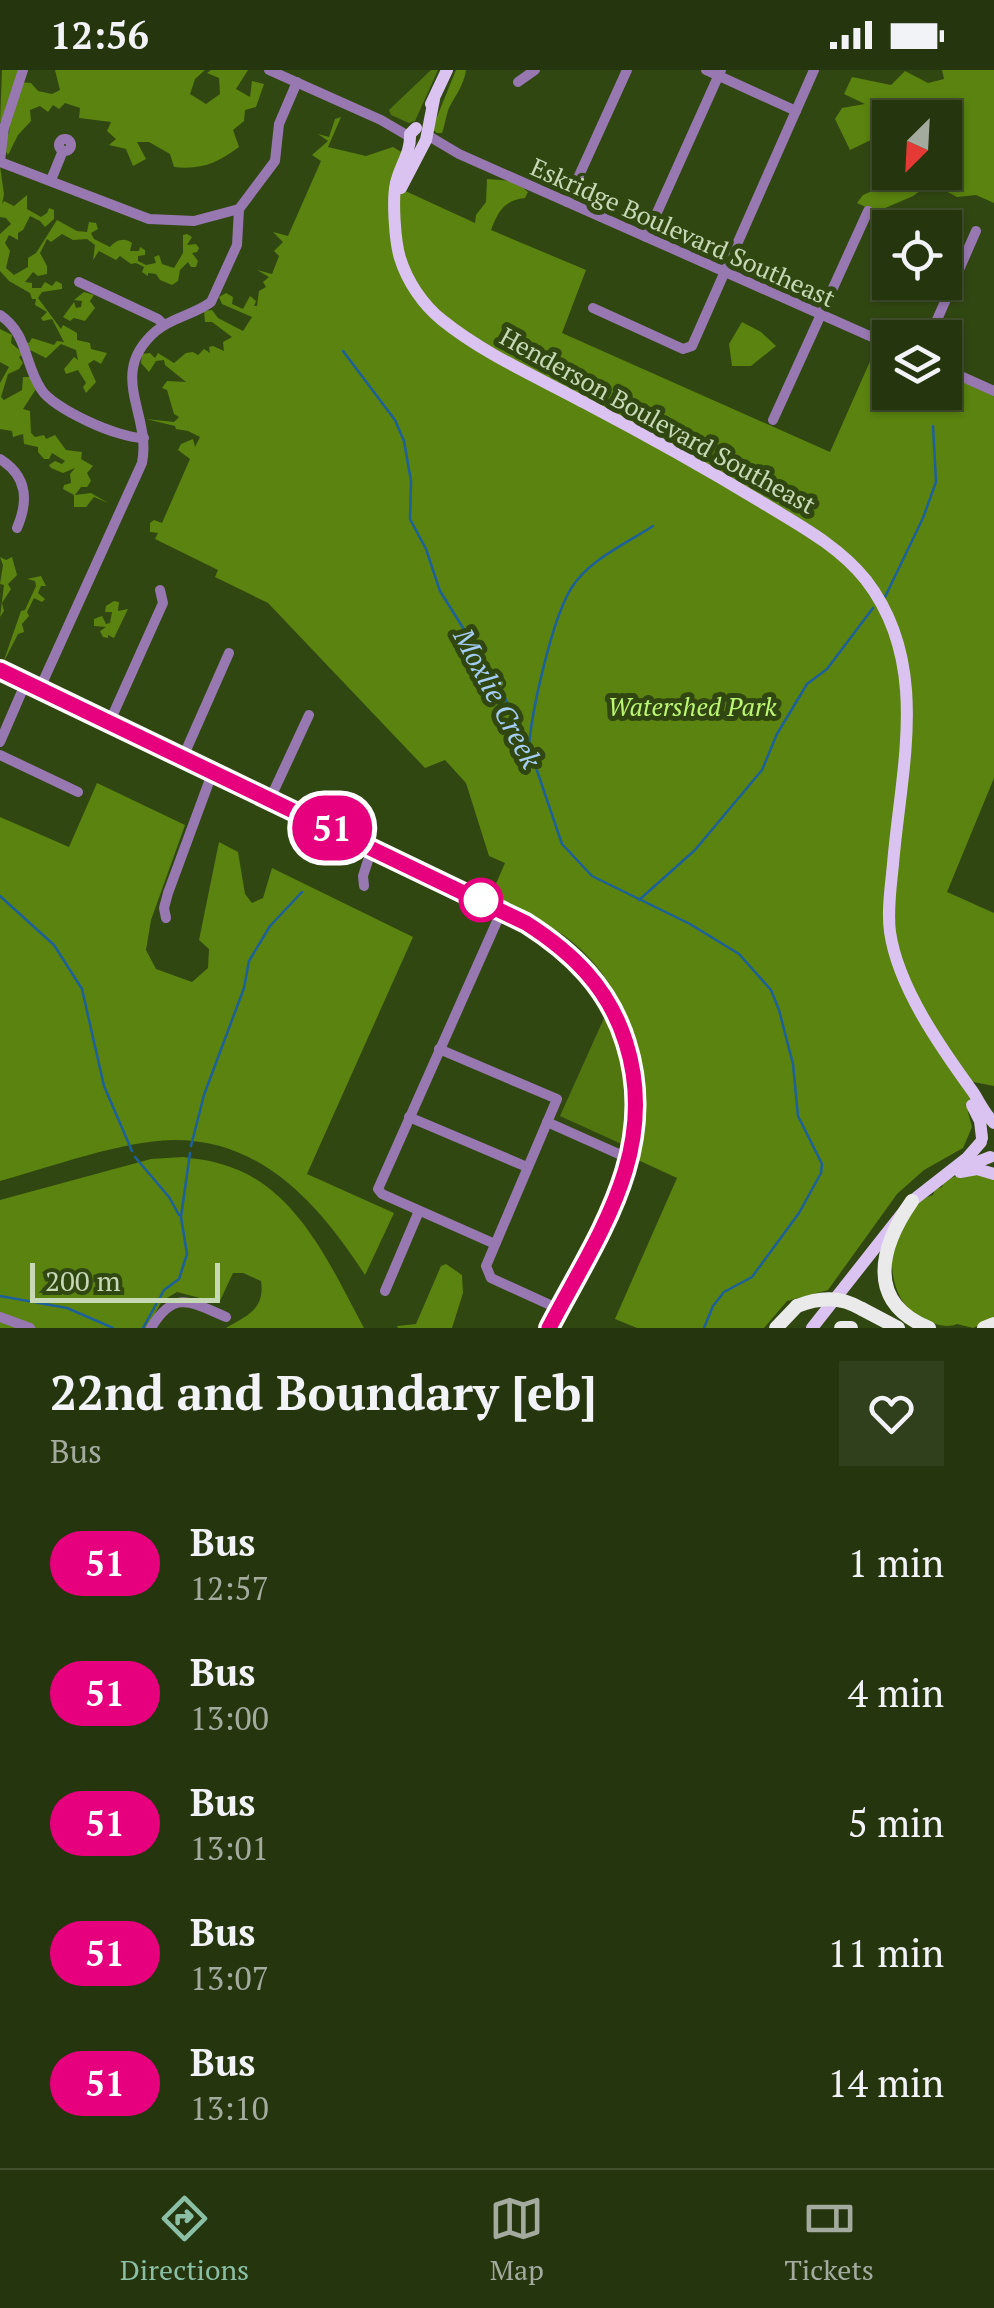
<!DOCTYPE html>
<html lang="en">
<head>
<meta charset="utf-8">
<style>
	body { margin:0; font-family:"PT Serif",serif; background:#31401c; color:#f1f3f6; height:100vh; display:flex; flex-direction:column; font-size:38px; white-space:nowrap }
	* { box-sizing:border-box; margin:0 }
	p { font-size:32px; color:#a3ab9e }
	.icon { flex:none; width:55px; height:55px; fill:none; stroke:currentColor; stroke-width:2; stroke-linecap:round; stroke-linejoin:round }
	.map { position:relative; height:1258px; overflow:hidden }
	.panel { display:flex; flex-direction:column; background:#25350e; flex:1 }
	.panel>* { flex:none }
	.badge { padding:0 20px; border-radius:32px; font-size:35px; line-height:65px }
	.needle { width:65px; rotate:204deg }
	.controls { position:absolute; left:872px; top:30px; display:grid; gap:20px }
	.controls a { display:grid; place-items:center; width:90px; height:90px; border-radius:0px; background:#25350e; box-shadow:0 2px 8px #0004,0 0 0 2px #42502e; font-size:50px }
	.scale { position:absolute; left:30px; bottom:25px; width:190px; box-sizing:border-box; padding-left:10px; border:5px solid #c7d8b5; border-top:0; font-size:28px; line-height:35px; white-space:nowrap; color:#c7d8b5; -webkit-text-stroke:8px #314712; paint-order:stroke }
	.map>.badge { position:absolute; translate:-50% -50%; box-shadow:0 0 0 5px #fff }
	.round { display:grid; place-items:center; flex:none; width:105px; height:105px; border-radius:0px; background:#31401c }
	.headline { display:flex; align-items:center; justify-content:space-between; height:170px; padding:0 50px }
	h1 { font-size:48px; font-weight:800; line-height:75px }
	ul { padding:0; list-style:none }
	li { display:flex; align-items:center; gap:30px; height:130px; padding:0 50px }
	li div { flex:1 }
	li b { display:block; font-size:38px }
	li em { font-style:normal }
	li .badge { min-width:110px; font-weight:700; text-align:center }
	.status { display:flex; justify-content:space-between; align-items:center; height:70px; padding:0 50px; background:#25350e; direction:ltr }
	.status svg { height:28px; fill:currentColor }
	.dock { display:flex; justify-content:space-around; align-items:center; height:140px; border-top:2px solid #42502e; background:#25350e; font-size:28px; color:#a3ab9e }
	.dock a { display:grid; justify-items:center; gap:5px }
	.dock .current { color:#8abfa5 }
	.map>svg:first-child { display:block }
</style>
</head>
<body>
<div class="status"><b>12:56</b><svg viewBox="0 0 49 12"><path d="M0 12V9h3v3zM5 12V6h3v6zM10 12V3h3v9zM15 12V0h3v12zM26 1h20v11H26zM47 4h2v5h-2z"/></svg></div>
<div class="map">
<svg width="994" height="1258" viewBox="0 0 994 1258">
	<rect width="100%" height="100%" fill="#314712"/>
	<g fill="#517610">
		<polygon points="431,0 438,0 415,51 409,53 391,45 389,40"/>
		<path d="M605,946c18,42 30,83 21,130l-66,-30z"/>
	</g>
	<g fill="#5a830f">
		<path d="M2,0h16l1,12 12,1 7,8 14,3 8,-4 -5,-20h150l-10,9 -5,15 16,10 14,-10 -1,-16 -12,-5 4,-3h37l-12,19 14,8 2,-16 12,3 -8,23 -11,3 -1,11 -11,9 6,17c-22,16 -37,23 -65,20l-4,-13 -21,-12h-12l9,17 -13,7 -7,-17 -17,-4 7,-6 -9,-8 4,-9 -32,-4 1,-10 -15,-5 -6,6 -6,-4 -5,7 -8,-6 -10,4 1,11 -13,14 -10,20 -5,-9 6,-13 2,-29 -11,19z"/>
		<path d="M456,0h10c-2,15 -11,26 -17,38 -3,7 -4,17 -7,25h-5l-5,-4z"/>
		<polygon points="942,0 994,0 994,133 976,125 957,127 931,113 913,126 876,142 857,133 863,125 879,118 886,88 890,86 890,102 945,102 945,48 890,48 890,61 850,80 835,49 842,38 865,34 844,24 852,7 891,15 905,1 928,13 944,9"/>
		<path d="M341,47l-13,30 38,9 27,-9 10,6 -2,36 74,34 1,-8 10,-13 1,-23 28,2 13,11 -3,6c-21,2 -27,14 -34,32l95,40 -24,63 268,119 49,-111 11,4v47h55v-22l49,21v387l-47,114 47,21v173l-31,-6 10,29 -5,3 4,15 -9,21 -39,22 -27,24 -69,96 -41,11 -23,27h-127l-22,-9 62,-141 -39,-18c23,-80 -8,-180 -79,-228 -22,-15 -45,-26 -68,-37l14,-32 -16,-7 -23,-73 -21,-23 -20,8 -157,-165 -53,-26 3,-7 -63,-31 3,-6 -8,-1v-9l4,-3 8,3 28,-64 -12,-9 3,-6 12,-5 2,8 5,-10 -12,-6 -12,-2 -1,-3 -29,-7 28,3 5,-5 -5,-3 -7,-24 -5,-2 5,-7 19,1 -21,-17 -1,-5 -8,1 -7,11 -8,-9 1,-9 8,-1 5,5 3,-5 16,10 12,-10 7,-1 5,3 6,-6 6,4 -1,-6 4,-1 11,5 -1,-9 9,-5 -20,-15h-7l-1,-11 8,-1 6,8 25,13 9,-14 -30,-13 -3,-7 7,-4 7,4 -1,7 11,5 7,-13 6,5 -2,5h3l2,-15 7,-4 -3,-5 6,-5 -12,-7 15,4 7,-18 -5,-5 9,-9 -10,-10 15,4 33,-75 -9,-6 16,-14 -10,-7 11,3 6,-18z"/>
		<path d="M0,96l4,28 -2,10 2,-3 10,5 13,-11v14l14,8 6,-4 2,-5 5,2v9l-9,8 -5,-6 -10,-5 -7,14 -5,3v7l-9,-5 -4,8 5,8 -4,17 8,7 14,-8v-9l8,-5 21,-33 20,11 10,1 2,-10 7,1 2,6 -7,4 3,6 16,8c6,-7 14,-10 22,-4l-2,8h9l1,-4 5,3v5l-7,1v5l8,4 10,-2 -2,-6 5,-2 3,9 12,4 9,-15v-18l4,-1 5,3 -5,8 9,-1 3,4 -2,4 -5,1 6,8 -2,6h-5l-3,-5 -8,8 -2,11 -6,4 -12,-5 -4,-6 -8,-1v3l-6,-4 2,-5 -8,-4 -5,1 -11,-8 -4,4 -17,-9 -6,9 2,-15 -8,-6 -14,1 -11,-6 -11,8 -4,-3 -7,14 7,13v8l-9,2 -5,-4 -8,10 7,1v5h9l4,-6 7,4 4,-5 6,3v5l-20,3 -4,6 23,31 2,-4 14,8v7l13,3 1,6 16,4 -6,11 -7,-4 -6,4 8,18 -10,11 -3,-6 3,-4 -8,-13 -12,4 -2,-5 10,-12 4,3 -2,-10 -15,-6 -15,14 -16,-8 -5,-8 4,1 3,-5 22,7 3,-4 7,1 -12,-23 -9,2 -2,-3 6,-6 -12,-7 1,-6h-4l-2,-6 -21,-12 -9,-10v-37l11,-10 -5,-6 -6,-1z"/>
		<polygon points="84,222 94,225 90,231 95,238 85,251 74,248 70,251 63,247 74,232 76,238 81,237 82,231 74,230"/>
		<polygon points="742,252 761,262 776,276 751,296 732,296 729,274"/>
		<polygon points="0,259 12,265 11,273 24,284 19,287 23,293 19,299 8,304 1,327 4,330 22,320 23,307 31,307 36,319 23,339 30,341 31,363 35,367 44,365 46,369 55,365 66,380 82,382 81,389 93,396 87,403 91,411 87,417 81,417 75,425 91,423 108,433 94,427 86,437 74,437 74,425 63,419 64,415 71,413 70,404 75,398 63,403 51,398 49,395 55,391 62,394 65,391 52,383 49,389 44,389 38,382 38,377 24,374 23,364 13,367 12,361 0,359 0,313 9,297 0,292"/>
		<polygon points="0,487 6,490 12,487 17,505 8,514 11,519 2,533 4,541 0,547 4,515 0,514 3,495"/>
		<polygon points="41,506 46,516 41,516 38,523 45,529 42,532 34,528 27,542 29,546 22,554 24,562 18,564 3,593 21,541 25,540 36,516 35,511 27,509"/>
		<polygon points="114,531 119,532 118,541 128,539 114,568 108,565 108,568 103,567 100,561 106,557 94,556 94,549 102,546 106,554 110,553 112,542 105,542 106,536"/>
		<path d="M97,713l88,42 -34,95 -5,30 10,19 36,13 16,-14 1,-19 -10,-9 20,-98 19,10 7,42 7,9 11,-5 9,-30 141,69 -106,237 87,39 -29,62c-45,-69 -102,-136 -192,-135 -52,1 -122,27 -173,41v-364l69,30z"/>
		<path d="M183,1087c13,2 26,3 38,7 75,20 109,101 143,164h-138c22,-13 39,-19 35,-47l-18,-8h-10l-14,30 -42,-11 -15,9 -15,27h-147v-128l151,-41z"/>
		<path d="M972,1101l22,4v143l-21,10 -16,-4c-10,4 -18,1 -28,-2 -53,-18 -47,-111 4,-127l2,-6 7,-2 2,-7z"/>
		<polygon points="446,1194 462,1205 463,1223 452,1258 398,1258 397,1256 416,1254 441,1196"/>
	</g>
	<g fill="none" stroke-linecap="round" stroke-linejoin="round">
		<g stroke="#1d609a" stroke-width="2.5">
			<polyline points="343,281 395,350 404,371 411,411 410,449 426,479 440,521 498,614 529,677 562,774 592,806 690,854 739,884 771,920 779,940 793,994 798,1046 822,1094 821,1103 799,1143 752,1207 724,1222 713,1236 704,1258"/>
			<polyline points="885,527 923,448 936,412 933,356"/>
			<path d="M529,676c3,-36 23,-128 43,-159 17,-27 55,-44 81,-61"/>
			<polyline points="0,826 54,875 82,919 104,1016 132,1081"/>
			<polyline points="639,830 695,780 762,700 777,664 807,614 827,599 873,538"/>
			<polyline points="191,1076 204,1025 244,918 249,891 270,856 302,822"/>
			<polyline points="135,1087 169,1127 179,1145"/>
			<polyline points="0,1226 67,1238 113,1258"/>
			<polyline points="143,1258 164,1220 179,1209 187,1184 181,1147 190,1083"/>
		</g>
		<g stroke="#9778b1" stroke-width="10">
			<polyline points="269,0 381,50 410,67"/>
			<polyline points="706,0 796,41"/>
			<polyline points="518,12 535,0"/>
			<polyline points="427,65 459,84 890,275"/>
			<circle cx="65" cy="75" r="6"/>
			<polyline points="0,91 4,58 23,0"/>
			<polyline points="0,92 149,149 194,151 239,139 275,91 279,54 297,12"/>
			<polyline points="51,110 62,83"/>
			<polyline points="567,132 627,0"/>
			<polyline points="646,167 721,0"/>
			<polyline points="79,212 158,249 164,255"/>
			<polyline points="593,238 683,279 692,276 814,0"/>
			<path d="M0,245c28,19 24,48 41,74 12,20 79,50 103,49"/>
			<polyline points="929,268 976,161"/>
			<polyline points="945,299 994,321"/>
			<polyline points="773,350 868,141"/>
			<path d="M0,389c27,17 29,41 17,69"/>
			<path d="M0,600l527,253c46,30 82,65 99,120 34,110 -28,192 -77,285"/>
			<path d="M40,618l102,-225c10,-49 -36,-89 14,-132 16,-14 38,-16 55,-29l26,-57 2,-36"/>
			<polyline points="110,651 163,533 160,520"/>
			<polyline points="0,672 26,612"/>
			<polyline points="0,685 78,722"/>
			<polyline points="183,687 229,583"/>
			<polyline points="270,729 309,645"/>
			<polyline points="364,816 363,806 372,778"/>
			<polyline points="166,848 164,838 168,823 213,701"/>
			<polyline points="439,979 557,1029 486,1196 491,1208 559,1239"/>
			<polyline points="409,1047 527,1097"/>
			<polyline points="547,1052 630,1089"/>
			<polyline points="495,1174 382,1124 378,1119 502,840"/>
			<polyline points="385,1221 419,1141"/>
			<polyline points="0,1247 30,1258"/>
			<path d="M151,1258c23,-39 40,-26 75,-11"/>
		</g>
		<g stroke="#dbc3f1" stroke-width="12">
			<polyline points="431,34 447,0"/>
			<path d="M416,58l-6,6c1,19 -10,31 -14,49 -4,16 -1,59 4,75 7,23 23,47 42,62 42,34 95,57 143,83 61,32 120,65 178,100 36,22 76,43 103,77 65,84 35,188 27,284 -2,22 -6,46 -3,68 8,55 51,116 83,160 7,11 12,22 21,31"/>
			<polyline points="401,118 426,70 434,29"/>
			<polyline points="972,1035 980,1051 982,1068"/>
			<polyline points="962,1098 990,1087"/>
			<polyline points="960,1102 977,1099 994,1104"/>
			<polyline points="812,1258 912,1131 967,1088 981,1072"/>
		</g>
		<g stroke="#eaeaea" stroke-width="14">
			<path d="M912,1131c-32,46 -47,101 17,127"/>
			<polyline points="862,1239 898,1258"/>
			<polyline points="776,1258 797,1236"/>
			<polyline points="841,1258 851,1258"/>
			<polyline points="984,1258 994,1254"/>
		</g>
		<path stroke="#eaeaea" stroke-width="14" d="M797,1236c23,-9 43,-10 65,3"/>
	</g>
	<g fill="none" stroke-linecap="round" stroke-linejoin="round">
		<defs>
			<path id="line" d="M0,600l526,253c47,30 83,65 100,120 34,108 -29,193 -77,285"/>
		</defs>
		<use href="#line" stroke="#fff" stroke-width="22"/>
		<use href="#line" stroke="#e6007e" stroke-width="15"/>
	</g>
	<circle fill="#fff" stroke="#e6007e" stroke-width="5" cx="481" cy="830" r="20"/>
	<g text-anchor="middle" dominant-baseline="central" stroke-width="10" stroke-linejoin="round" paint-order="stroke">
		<g font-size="25" fill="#c7d8b5" stroke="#314712">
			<text transform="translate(683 162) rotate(24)">Eskridge Boulevard Southeast</text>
			<text transform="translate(658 350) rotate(29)">Henderson Boulevard Southeast</text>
		</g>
		<g font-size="25" font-style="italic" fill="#bdf672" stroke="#314712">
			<text x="692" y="636">Watershed Park</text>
		</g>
		<g font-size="28" font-style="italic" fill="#a5ccf3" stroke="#314712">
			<text transform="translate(498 628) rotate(62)">Moxlie Creek</text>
		</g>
	</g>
</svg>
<div class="controls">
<a><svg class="needle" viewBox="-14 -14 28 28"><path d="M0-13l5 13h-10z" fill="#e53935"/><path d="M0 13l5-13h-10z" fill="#a3ab9e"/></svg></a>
<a><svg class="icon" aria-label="locate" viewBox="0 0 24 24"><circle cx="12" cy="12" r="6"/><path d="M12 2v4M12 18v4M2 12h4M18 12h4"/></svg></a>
<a><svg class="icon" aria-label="layers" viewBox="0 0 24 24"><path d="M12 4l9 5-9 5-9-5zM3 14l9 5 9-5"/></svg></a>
</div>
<div class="scale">200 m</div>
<b class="badge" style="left:332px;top:758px;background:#e6007e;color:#fff">51</b>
</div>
<section class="panel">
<div class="headline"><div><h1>22nd and Boundary [eb]</h1><p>Bus</p></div><a class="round"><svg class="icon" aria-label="heart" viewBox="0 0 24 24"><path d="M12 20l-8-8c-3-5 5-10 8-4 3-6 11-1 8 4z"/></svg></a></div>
<ul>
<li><span class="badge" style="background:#e6007e;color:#fff">51</span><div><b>Bus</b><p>12:57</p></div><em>1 min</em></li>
<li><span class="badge" style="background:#e6007e;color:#fff">51</span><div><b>Bus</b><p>13:00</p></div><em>4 min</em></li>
<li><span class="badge" style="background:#e6007e;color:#fff">51</span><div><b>Bus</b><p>13:01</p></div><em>5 min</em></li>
<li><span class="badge" style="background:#e6007e;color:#fff">51</span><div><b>Bus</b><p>13:07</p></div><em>11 min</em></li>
<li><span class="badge" style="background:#e6007e;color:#fff">51</span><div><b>Bus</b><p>13:10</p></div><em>14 min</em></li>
</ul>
</section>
<nav class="dock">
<a class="current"><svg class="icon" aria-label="directions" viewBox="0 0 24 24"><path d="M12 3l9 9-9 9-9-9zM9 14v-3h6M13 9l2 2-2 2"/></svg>Directions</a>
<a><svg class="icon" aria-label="map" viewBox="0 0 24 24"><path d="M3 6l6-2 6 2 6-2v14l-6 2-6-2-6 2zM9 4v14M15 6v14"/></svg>Map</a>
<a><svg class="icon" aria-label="tickets" viewBox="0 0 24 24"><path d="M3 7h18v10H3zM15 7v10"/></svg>Tickets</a>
</nav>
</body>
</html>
